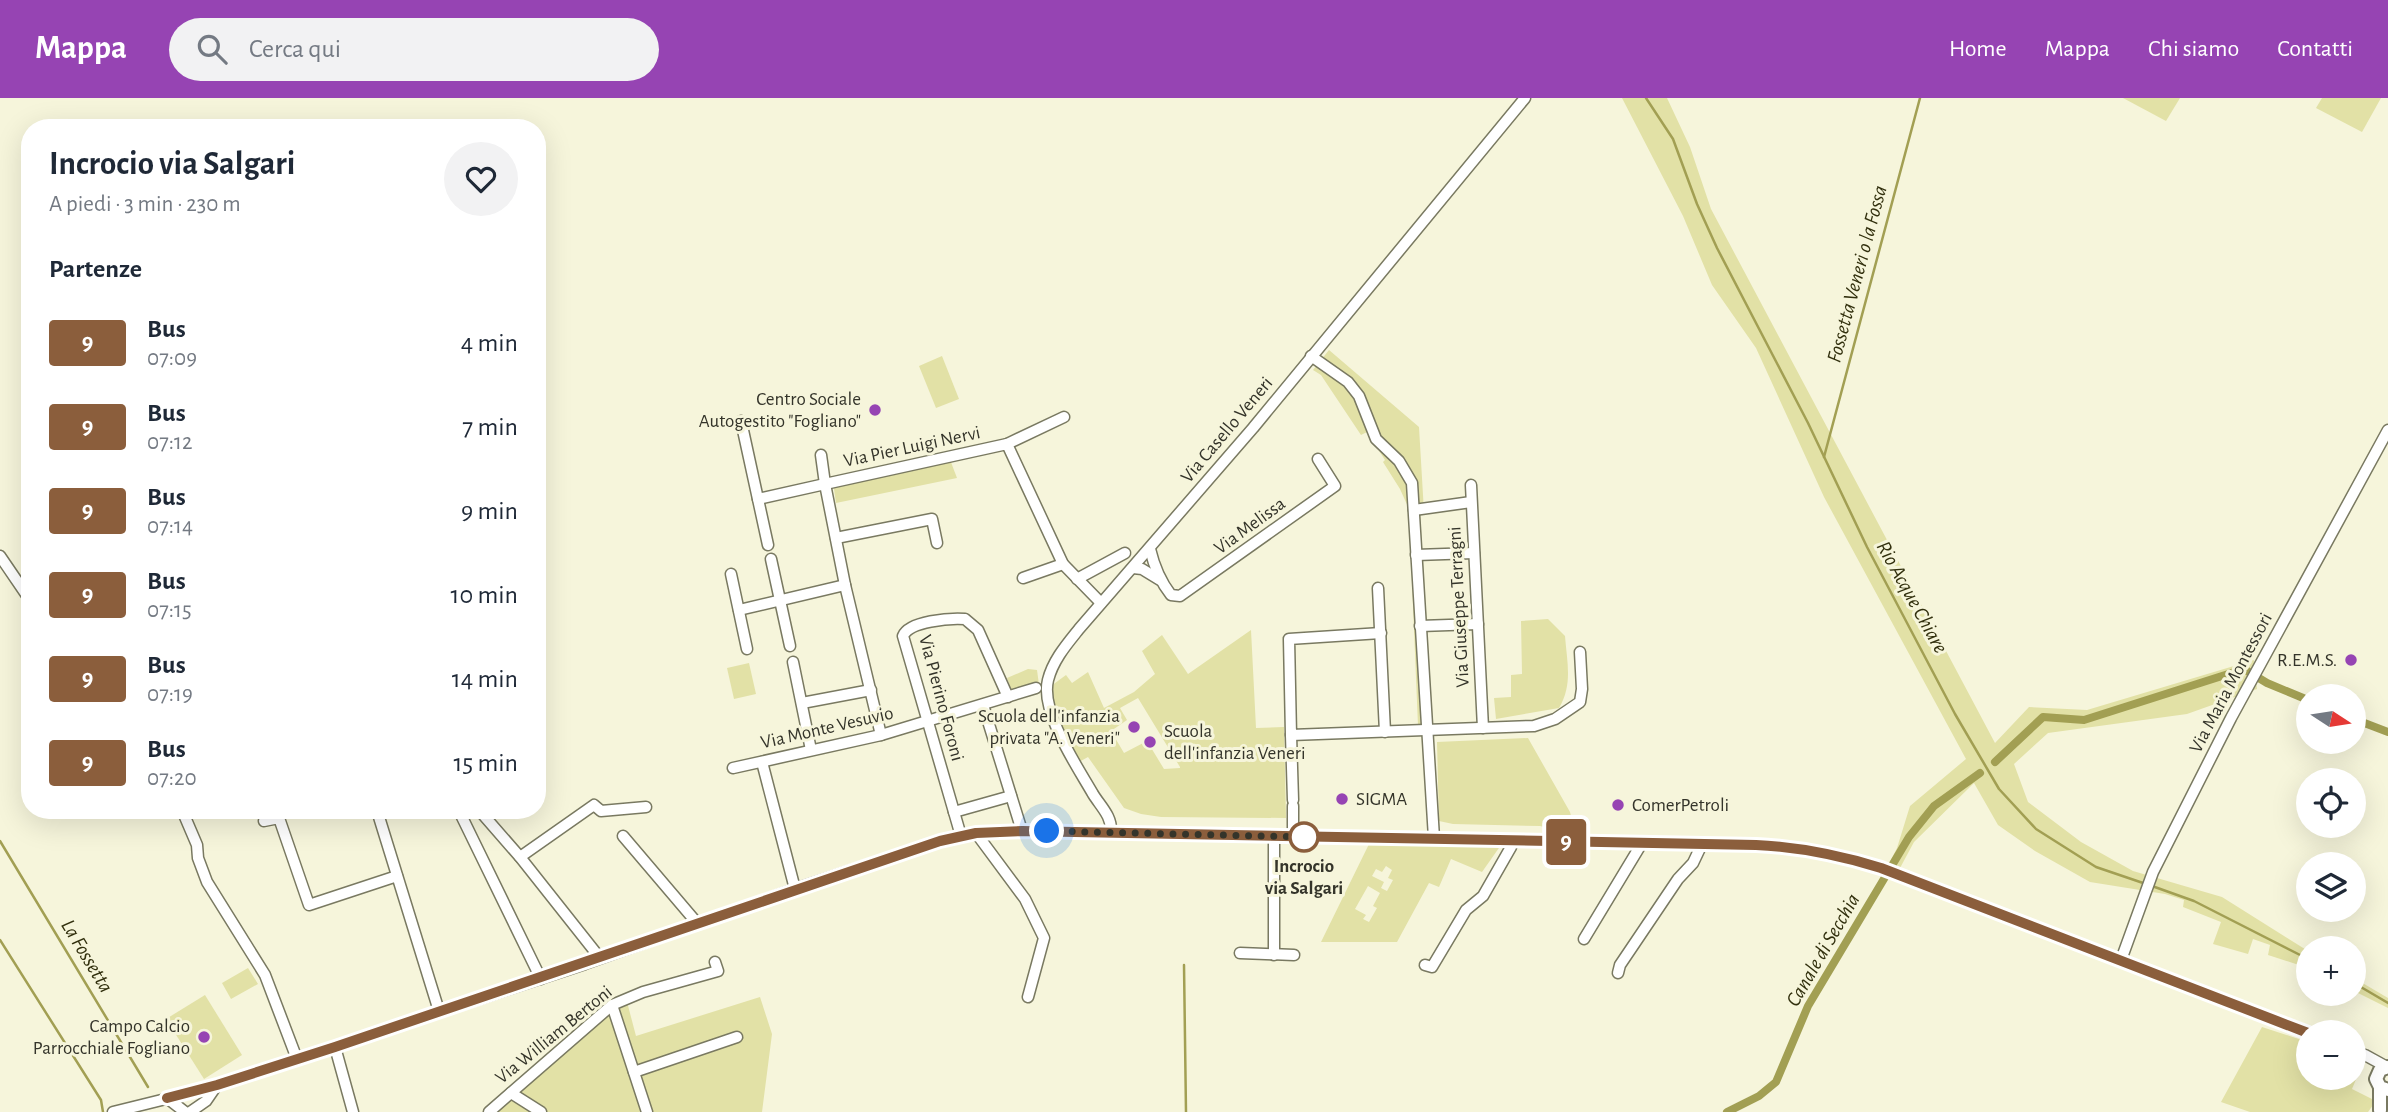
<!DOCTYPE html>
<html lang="it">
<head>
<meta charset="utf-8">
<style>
	body { margin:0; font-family:"Alegreya Sans",sans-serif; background:#f2f2f3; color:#1f2937; height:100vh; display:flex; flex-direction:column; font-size:26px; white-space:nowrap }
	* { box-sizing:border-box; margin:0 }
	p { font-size:23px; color:#747a83 }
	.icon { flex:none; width:38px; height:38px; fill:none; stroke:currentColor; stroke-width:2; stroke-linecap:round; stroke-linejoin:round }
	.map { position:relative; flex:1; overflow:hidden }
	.side { position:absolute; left:21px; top:21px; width:525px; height:700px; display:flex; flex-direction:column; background:#fff; border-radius:28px; box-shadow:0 7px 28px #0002 }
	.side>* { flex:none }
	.badge { padding:0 14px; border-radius:5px; font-size:24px; line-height:46px }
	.needle { width:46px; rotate:102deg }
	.buttons { position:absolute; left:2296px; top:586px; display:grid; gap:14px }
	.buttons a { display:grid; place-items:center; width:70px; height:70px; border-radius:50%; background:#fff; box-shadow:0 7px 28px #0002; font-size:35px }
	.you { position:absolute; width:35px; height:35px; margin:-18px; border:5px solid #fff; border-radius:50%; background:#1a73e8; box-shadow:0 0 0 10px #1a73e833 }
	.map>.badge { position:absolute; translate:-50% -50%; box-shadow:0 0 0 4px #fff }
	h2 { padding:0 28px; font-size:26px; line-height:63px }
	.round { display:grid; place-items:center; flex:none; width:74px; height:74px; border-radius:37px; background:#f2f2f3 }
	.headline { display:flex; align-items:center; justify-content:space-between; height:119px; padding:0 28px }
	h1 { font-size:33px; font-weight:700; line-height:52px }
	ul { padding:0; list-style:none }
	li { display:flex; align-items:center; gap:21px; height:84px; padding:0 28px }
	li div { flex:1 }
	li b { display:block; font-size:26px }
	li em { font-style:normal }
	li .badge { min-width:77px; font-weight:700; text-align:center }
	header { display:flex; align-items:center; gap:42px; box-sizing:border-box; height:98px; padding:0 35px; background:#9644b3; color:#fff }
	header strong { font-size:33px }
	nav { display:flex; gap:38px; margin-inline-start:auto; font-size:24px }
	.search { width:490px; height:63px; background:#f2f2f3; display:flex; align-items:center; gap:18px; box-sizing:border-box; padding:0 24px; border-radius:38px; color:#747a83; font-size:26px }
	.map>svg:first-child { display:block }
</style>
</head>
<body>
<header>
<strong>Mappa</strong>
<div class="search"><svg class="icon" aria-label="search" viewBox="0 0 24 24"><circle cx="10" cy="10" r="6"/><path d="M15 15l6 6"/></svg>Cerca qui</div>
<nav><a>Home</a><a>Mappa</a><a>Chi siamo</a><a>Contatti</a></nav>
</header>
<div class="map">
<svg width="2388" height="1014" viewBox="0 0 2388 1014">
	<rect width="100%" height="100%" fill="#f6f5db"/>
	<g fill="#e2e1a6" fill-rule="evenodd">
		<polygon points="1622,0 1667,0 1690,49 1711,111 1995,645 2029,609 2087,612 2254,562 2257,591 2187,616 2048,635 2014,666 2028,704 2081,744 2133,773 2222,799 2308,853 2308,870 2268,857 2270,847 2253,841 2248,856 2213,846 2221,824 2183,809 2184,802 2165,796 2090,784 2035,753 1998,727 1974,685 1914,744 1900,770 1889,766 1897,750 1910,708 1966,661 1824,399 1756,250 1712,187 1683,118"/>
		<polygon points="2123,0 2180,0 2166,23"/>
		<polygon points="2322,0 2381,0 2362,34 2316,10"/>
		<polygon points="1329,252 1419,329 1424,414 1420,415 1433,627 1418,628 1409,411 1400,391 1383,364 1385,362 1367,334 1361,337 1321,277 1313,272"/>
		<polygon points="942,258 959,301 936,310 919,268"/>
		<polygon points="949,359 957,380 836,405 833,384"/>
		<path d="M1548,521l17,17c2,27 8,48 -6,72l-63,11 -2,-21 17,-1v-22l11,-1 -1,-53z"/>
		<path d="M1251,532l5,98 28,-1 2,91 -125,-1 -20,-3 -17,-6 -36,-51 -9,5 -27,-52 -1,-24 15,-11 6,8 16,-11 16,36 30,-16 21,-18 -13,-23 20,-16 26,39zM1138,600l42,69v1l-16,1 -17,-28 -23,12 -13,-22 16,-11 -7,-12z"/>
		<polygon points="749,565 756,596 734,601 727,570"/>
		<polygon points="1028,571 1037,572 1040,594 1015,602 1007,580"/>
		<polygon points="1528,640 1570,714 1576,737 1540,728 1453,726 1439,723 1437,644"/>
		<path d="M1370,744l131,3 -19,27 -31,-13 -12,28 -10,-4 -32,59h-76zM1386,768l6,4 -4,8 5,2 -6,11 -6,-3 3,-6 -12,-6 4,-7 6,3zM1368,788l12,7 -7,13 4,2 -8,14 -6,-3 3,-4 -11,-6z"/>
		<polygon points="248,870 258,886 231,901 222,885"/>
		<polygon points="2354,880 2388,900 2388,910 2354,893"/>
		<polygon points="205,897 242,957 204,981 166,921"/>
		<polygon points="760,899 772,936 762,1014 489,1014 626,900 636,938"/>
		<polygon points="2262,929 2308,944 2308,980 2354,980 2354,962 2362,967 2352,991 2376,1003 2368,1014 2250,1014 2221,1004"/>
	</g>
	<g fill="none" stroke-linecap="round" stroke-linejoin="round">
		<g stroke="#a29f53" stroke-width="2.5">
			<polyline points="1646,0 1673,41 1697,106 1717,150 1808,325 1867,449 1955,616 1999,691 2036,731 2096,769 2146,786"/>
			<polyline points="1824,359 1920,0"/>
			<polyline points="0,743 148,989"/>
			<polyline points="2152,788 2194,803 2308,861"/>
			<polyline points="0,842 101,1002 103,1014"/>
			<polyline points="1184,867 1186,1014"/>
			<polyline points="2354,885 2388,905"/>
		</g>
		<g stroke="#a29f53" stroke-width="8">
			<polyline points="2354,621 2388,634"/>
			<polyline points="1995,664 2043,619 2084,622 2244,571 2267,585 2308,602"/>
			<polyline points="1727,1014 1759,998 1776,984 1808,908 1909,739 1934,708 1980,675"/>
		</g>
		<defs>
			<g id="minor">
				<polyline points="1311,258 1348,284 1359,298 1376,341 1399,363 1412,385 1434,740"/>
				<polyline points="741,323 768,447"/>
				<polyline points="1007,346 1064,319"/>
				<polyline points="821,357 825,386 1007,346 1063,466 1101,505"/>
				<polyline points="1471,387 1483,630"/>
				<polyline points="758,401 825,386 845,487 881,637"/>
				<polyline points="1414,412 1471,404"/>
				<polyline points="836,440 932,421 937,445"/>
				<path d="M1150,451c4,17 10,32 21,46l9,1 155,-110 -17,-27"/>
				<polyline points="1416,457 1474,455"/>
				<polyline points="0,458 30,502"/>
				<polyline points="771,461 790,548"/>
				<polyline points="1133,470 1142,471 1160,482"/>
				<polyline points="731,476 747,551"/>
				<polyline points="1023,480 1063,466"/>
				<polyline points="1077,481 1125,455"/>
				<polyline points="1378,490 1385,634"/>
				<polyline points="739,512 845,487"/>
				<polyline points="1420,528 1478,526"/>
				<polyline points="1381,535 1289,541 1291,637 1534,628 1555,621 1580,604 1582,591 1580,554"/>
				<polyline points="793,564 811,652"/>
				<polyline points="802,605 871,592"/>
				<polyline points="983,607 1022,733"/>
				<polyline points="1291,637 1293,702"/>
				<polyline points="762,664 795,791"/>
				<polyline points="733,670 881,637 1036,590"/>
				<polyline points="182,712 197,747 198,760 207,784 265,877 297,961"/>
				<polyline points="479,712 520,759 600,860"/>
				<polyline points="954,714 1011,698"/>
				<polyline points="461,717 541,881"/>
				<polyline points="379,719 439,913"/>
				<polyline points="264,723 279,720 309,807 397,778"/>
				<path d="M1111,734c1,-16 -10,-25 -18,-38 -16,-28 -53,-82 -45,-114 5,-20 19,-36 31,-51l174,-201 272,-330"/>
				<polyline points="976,735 1025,801 1044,840 1028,899"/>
				<polyline points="623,738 697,825"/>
				<path d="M961,738l-58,-200c6,-15 47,-18 62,-17l13,11 30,67"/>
				<polyline points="1274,738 1274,857"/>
				<polyline points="1293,738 1293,708"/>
				<polyline points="520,759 594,707 601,713 646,709"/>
				<polyline points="1584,841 1642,745"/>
				<polyline points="1240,855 1294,857"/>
				<polyline points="2121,862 2153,774 2231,620 2388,332"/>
				<polyline points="1425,867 1432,869 1466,812 1483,798 1511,749 1511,743"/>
				<polyline points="1618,875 1620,867 1678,781 1693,765 1702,746"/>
				<polyline points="612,907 647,1014"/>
				<polyline points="335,949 353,1014"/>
				<polyline points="2354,953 2365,957 2387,969"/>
				<polyline points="634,974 737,939"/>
				<polyline points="511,995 541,1014"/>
				<polyline points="167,1000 185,1014"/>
				<path d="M113,1014l81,-20 103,-33 288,-95 210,-75 145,-48 36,-8 46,-2 734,14c44,2 83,10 125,23l427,165"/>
				<polyline points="190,1014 206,1003 217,987"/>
				<polyline points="489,1014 612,907 643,894 718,873 715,864"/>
			</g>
			<g id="major">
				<polyline points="2388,969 2380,972 2376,981 2380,989 2388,992"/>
				<polyline points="2380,1012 2380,989"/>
			</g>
		</defs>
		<use href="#minor" stroke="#797961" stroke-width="13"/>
		<use href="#major" stroke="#797961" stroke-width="16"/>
		<use href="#minor" stroke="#fff" stroke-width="10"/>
		<use href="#major" stroke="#fff" stroke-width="12"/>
	</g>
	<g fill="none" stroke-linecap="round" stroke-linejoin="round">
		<defs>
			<path id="line" d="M167,1000l50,-13 118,-38 605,-206 36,-8 46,-2 734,14c44,2 83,10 125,23l427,165"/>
		</defs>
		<use href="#line" stroke="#fff" stroke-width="16"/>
		<use href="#line" stroke="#8b5e3c" stroke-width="10"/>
		<polyline stroke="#34342a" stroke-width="7" stroke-dasharray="0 12.6" points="1047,733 1304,739"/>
	</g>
	<g fill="#9644b3" stroke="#f6f5db" stroke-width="2.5">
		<circle cx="875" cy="312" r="7"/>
		<circle cx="2351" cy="562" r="7"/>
		<circle cx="1134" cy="629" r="7"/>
		<circle cx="1150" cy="644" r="7"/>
		<circle cx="1342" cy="701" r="7"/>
		<circle cx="1618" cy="707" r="7"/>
		<circle cx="204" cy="939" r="7"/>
	</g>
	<circle fill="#fff" stroke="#8b5e3c" stroke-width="3.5" cx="1304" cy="739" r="14"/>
	<g text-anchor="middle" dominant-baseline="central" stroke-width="6" stroke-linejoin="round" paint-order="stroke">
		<g font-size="19" fill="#34342a" stroke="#f6f5db" text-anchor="end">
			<text x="861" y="301">Centro Sociale<tspan x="861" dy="22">Autogestito "Fogliano"</tspan></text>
			<text x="2337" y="562">R.E.M.S.</text>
			<text x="1120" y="618">Scuola dell'infanzia<tspan x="1120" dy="22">privata "A. Veneri"</tspan></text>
			<text x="1164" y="633" text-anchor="start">Scuola<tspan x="1164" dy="22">dell'infanzia Veneri</tspan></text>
			<text x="1356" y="701" text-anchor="start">SIGMA</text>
			<text x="1632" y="707" text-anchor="start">ComerPetroli</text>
			<text x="190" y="928">Campo Calcio<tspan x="190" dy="22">Parrocchiale Fogliano</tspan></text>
		</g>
		<g font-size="19" fill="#34342a" stroke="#f6f5db">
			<text transform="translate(1227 332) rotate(-50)">Via Casello Veneri</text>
			<text transform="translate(912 349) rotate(-12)">Via Pier Luigi Nervi</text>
			<text transform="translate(1250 428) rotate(-36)">Via Melissa</text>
			<text transform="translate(1459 509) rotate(-93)">Via Giuseppe Terragni</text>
			<text transform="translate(2231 585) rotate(-62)">Via Maria Montessori</text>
			<text transform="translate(941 600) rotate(75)">Via Pierino Foroni</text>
			<text transform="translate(827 630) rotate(-13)">Via Monte Vesuvio</text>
			<text transform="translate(554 937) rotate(-39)">Via William Bertoni</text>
		</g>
		<g font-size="19" font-weight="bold" fill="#34342a" stroke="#f6f5db">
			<text x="1304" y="768">Incrocio<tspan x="1304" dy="22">via Salgari</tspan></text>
		</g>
		<g font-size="21" font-style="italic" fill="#32300e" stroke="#f6f5db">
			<text transform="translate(1857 176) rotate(-75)">Fossetta Veneri o la Fossa</text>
			<text transform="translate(1912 499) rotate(61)">Rio Acque Chiare</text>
			<text transform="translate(1823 852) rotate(-60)">Canale di Secchia</text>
			<text transform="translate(87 858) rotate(59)">La Fossetta</text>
		</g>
	</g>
</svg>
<div class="buttons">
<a><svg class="needle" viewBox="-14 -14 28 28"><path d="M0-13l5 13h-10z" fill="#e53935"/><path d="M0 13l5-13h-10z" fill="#747a83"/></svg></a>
<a><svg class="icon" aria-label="locate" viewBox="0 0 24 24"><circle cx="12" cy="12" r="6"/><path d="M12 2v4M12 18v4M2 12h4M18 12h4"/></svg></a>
<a><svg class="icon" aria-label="layers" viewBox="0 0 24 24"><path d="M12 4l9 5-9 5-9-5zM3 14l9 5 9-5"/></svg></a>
<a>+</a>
<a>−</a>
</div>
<div class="you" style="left:1047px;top:733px"></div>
<b class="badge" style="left:1566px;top:744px;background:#8b5e3c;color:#fff">9</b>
<section class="side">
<div class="headline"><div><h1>Incrocio via Salgari</h1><p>A piedi · 3 min · 230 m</p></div><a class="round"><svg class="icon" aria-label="heart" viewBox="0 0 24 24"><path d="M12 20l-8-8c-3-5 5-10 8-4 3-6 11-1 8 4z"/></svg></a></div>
<h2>Partenze</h2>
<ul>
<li><span class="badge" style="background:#8b5e3c;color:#fff">9</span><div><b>Bus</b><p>07:09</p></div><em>4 min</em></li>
<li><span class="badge" style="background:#8b5e3c;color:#fff">9</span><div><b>Bus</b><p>07:12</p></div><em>7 min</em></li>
<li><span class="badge" style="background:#8b5e3c;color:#fff">9</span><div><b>Bus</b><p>07:14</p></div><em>9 min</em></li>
<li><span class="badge" style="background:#8b5e3c;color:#fff">9</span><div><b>Bus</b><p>07:15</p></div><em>10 min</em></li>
<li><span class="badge" style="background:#8b5e3c;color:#fff">9</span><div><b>Bus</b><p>07:19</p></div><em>14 min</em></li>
<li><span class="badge" style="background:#8b5e3c;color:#fff">9</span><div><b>Bus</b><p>07:20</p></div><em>15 min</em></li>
</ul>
</section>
</div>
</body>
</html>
